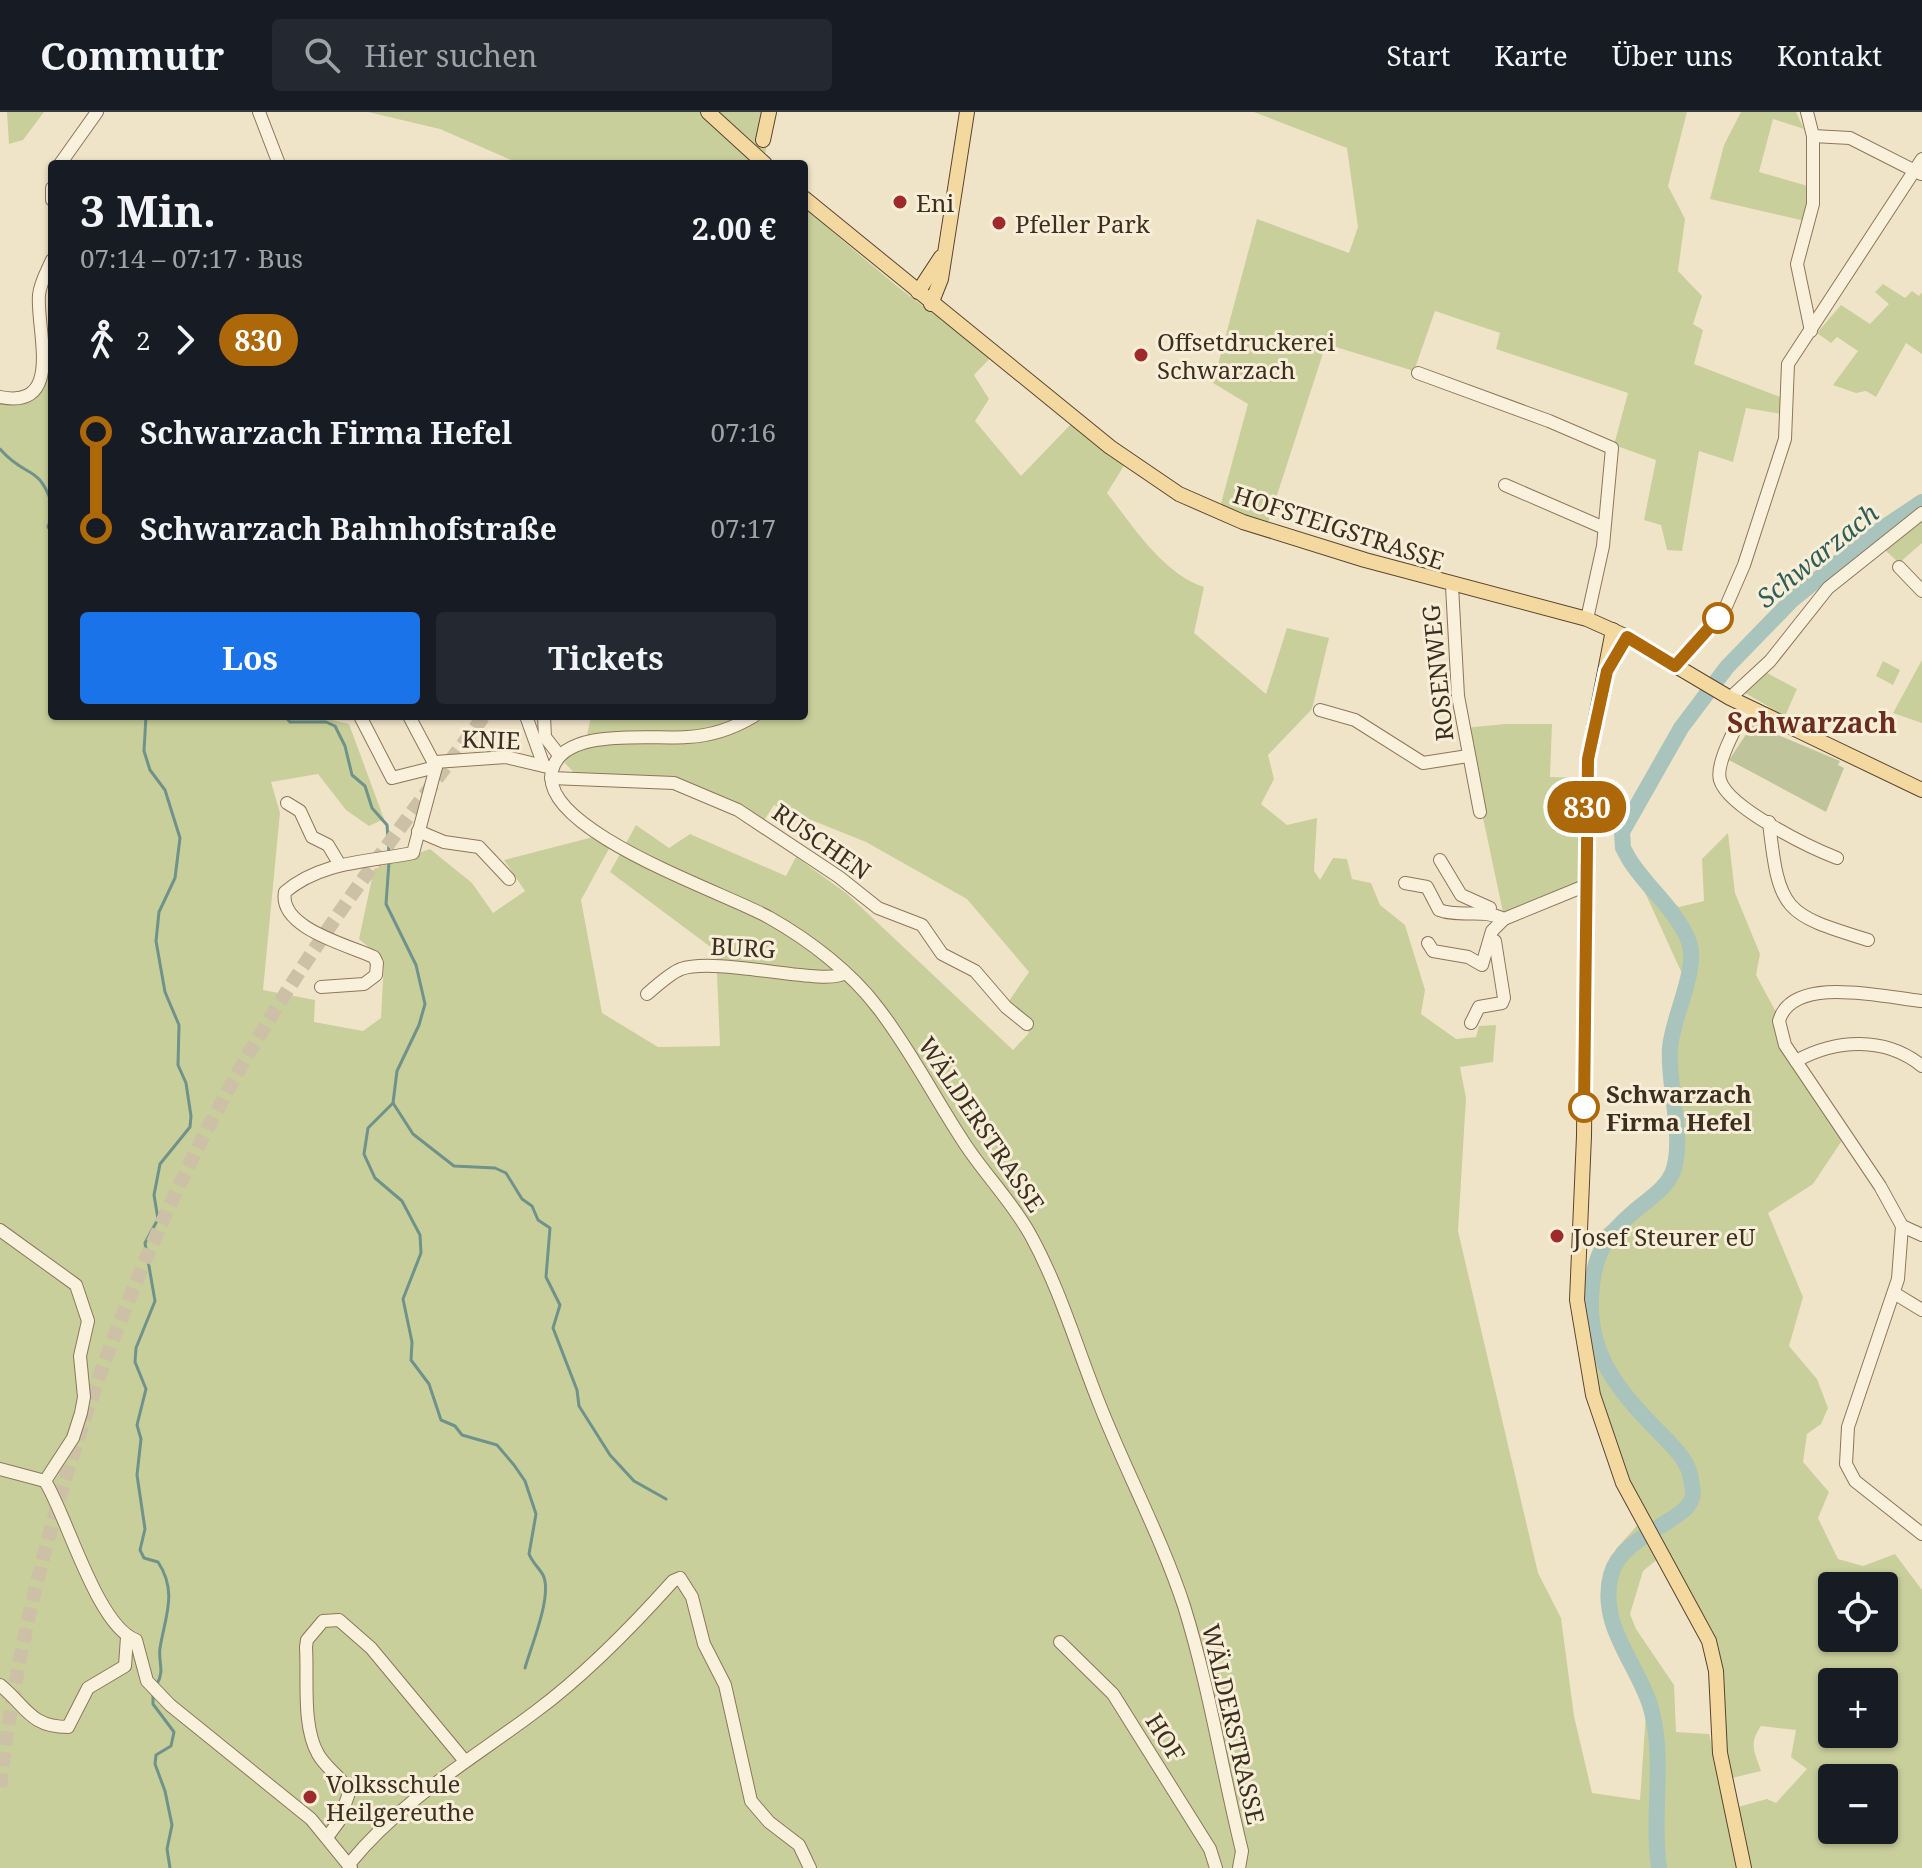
<!DOCTYPE html>
<html lang="de">
<head>
<meta charset="utf-8">
<style>
	body { margin:0; font-family:"Noto Serif",serif; background:#242831; color:#f1f3f6; height:100vh; display:flex; flex-direction:column; font-size:30px; white-space:nowrap }
	* { box-sizing:border-box; margin:0 }
	p { font-size:26px; color:#9ea1a6 }
	.icon { flex:none; width:44px; height:44px; fill:none; stroke:currentColor; stroke-width:2; stroke-linecap:round; stroke-linejoin:round }
	.map { position:relative; flex:1; overflow:hidden }
	.panel { position:absolute; left:48px; top:48px; width:760px; height:560px; display:flex; flex-direction:column; background:#171b24; border-radius:8px; box-shadow:0 2px 6px #0004 }
	.panel>* { flex:none }
	.badge { padding:0 16px; border-radius:26px; font-size:28px; line-height:52px }
	.buttons { position:absolute; left:1818px; top:1460px; display:grid; gap:16px }
	.buttons a { display:grid; place-items:center; width:80px; height:80px; border-radius:8px; background:#171b24; box-shadow:0 2px 6px #0004; font-size:40px }
	.map>.badge { position:absolute; translate:-50% -50%; box-shadow:0 0 0 4px #fff }
	.legs { display:flex; align-items:center; gap:12px; height:88px; padding:0 32px; font-size:26px }
	.legs p { margin-inline-start:auto }
	.headline { display:flex; align-items:center; justify-content:space-between; height:136px; padding:0 32px }
	h1 { font-size:44px; font-weight:700; line-height:60px }
	.cta { display:flex; gap:16px; margin-top:auto; padding:16px 32px }
	.cta a { flex:1; height:92px; border-radius:8px; background:#1a73e8; color:#fff; font-size:32px; font-weight:700; line-height:92px; text-align:center }
	.cta a+a { background:#242831; color:#f1f3f6 }
	ul { padding:0 32px; list-style:none }
	li { display:flex; align-items:center; gap:28px; height:96px; font-size:30px }
	li i { display:grid; place-items:center; width:12px; height:100%; margin:0 10px; background:currentColor }
	li i::after { content:''; width:20px; height:20px; margin:-10px; border:6px solid; border-radius:50%; background:#171b24 }
	li p { margin-inline-start:auto }
	li:first-child i { background:linear-gradient(#0000 50%,currentColor 0) }
	li:last-child i { background:linear-gradient(currentColor 50%,#0000 0) }
	header { display:flex; align-items:center; gap:48px; box-sizing:border-box; height:112px; padding:0 40px; background:#171b24; border-bottom:2px solid #363941 }
	header strong { font-size:38px }
	nav { display:flex; gap:44px; margin-inline-start:auto; font-size:28px }
	.search { width:560px; height:72px; background:#242831; display:flex; align-items:center; gap:20px; box-sizing:border-box; padding:0 28px; border-radius:8px; color:#9ea1a6; font-size:30px }
	.map>svg:first-child { display:block }
</style>
</head>
<body>
<header>
<strong>Commutr</strong>
<div class="search"><svg class="icon" aria-label="search" viewBox="0 0 24 24"><circle cx="10" cy="10" r="6"/><path d="M15 15l6 6"/></svg>Hier suchen</div>
<nav><a>Start</a><a>Karte</a><a>Über uns</a><a>Kontakt</a></nav>
</header>
<div class="map">
<svg width="1922" height="1756" viewBox="0 0 1922 1756">
	<rect width="100%" height="100%" fill="#f0e4c8"/>
	<g fill="#c9cf9b" fill-rule="evenodd">
		<polygon points="7,0 44,0 23,28 9,32"/>
		<polygon points="368,0 774,0 763,52 510,52 511,48 440,17"/>
		<polygon points="1254,0 1687,0 1668,74 1685,107 1678,159 1702,184 1693,212 1703,218 1694,252 1780,285 1781,302 1746,296 1733,350 1699,339 1682,439 1667,438 1661,413 1644,408 1656,348 1614,333 1628,281 1496,237 1500,221 1435,199 1414,259 1326,232 1268,411 1220,395 1248,292 1213,271 1257,107 1349,141 1358,115 1347,36"/>
		<polygon points="1741,0 1796,0 1804,17 1773,7 1759,60 1808,74 1805,109 1710,87 1724,33"/>
		<path d="M804,96l94,79 93,70 -17,18 15,24 -14,22 46,55 52,-54 52,42 -18,29c26,33 55,80 97,94l-10,46 72,61 21,-66 42,10 -17,71 -44,46 6,24 -13,25 26,21 30,-7 -3,53 6,9 13,-22 14,1 5,20 19,4 9,22 25,20 20,65 -4,24 35,25 20,-2 3,-11 17,-1 -3,37 -33,5 6,31 -8,133 80,342 23,45 13,98 18,77 48,7 6,-87 -41,-114 11,-50 26,-29 -35,-79 -25,-149 18,-60 64,-54 8,-27 -6,-70 2,-59 16,-44 -42,-92 37,21 25,-6 -2,-42 26,-26 7,60 25,61 -4,21 21,39 -1,21 67,104 -30,45 -45,29 35,84 -14,49 28,33 11,29 -7,16 -14,10 -4,28 26,30 -11,26 20,41 25,7 32,-12 27,36v278h-1922v-1471l22,2 21,-25 9,4v338h263l34,8 35,95 -15,7 -23,-16 -28,-36 -47,8 9,31 -17,177 52,10 -1,22 49,9 18,-13 3,-58 -25,-21 15,-70 56,-20 42,34 21,30 32,-22 -21,-31 93,-24 14,9 -30,55 21,113 56,34 62,-1 -4,-95 -106,-79 26,-47 33,23 21,-14 96,42 10,-19 50,36 167,157 16,-17 -20,-32 20,-29 -62,-73 -101,-57 -92,-37 -11,17 -61,-33 -124,-12 -15,-16 23,-21 5,-24h213zM1664,1442l49,77 8,44 2,57 9,46 29,-7c-6,-19 -13,-26 0,-45l35,4 -5,27 16,12 -31,34 -9,-4 -40,11 -18,-76 -33,-2 -2,-47 -38,-56 -6,-15 13,-43zM1832,1474h52v52h-52zM1832,1570h52v52h-52zM1832,1666h52v52h-52z"/>
		<polygon points="1883,172 1905,186 1912,179 1919,184 1922,180 1922,242 1906,231 1876,285 1866,279 1856,281 1833,273 1858,239 1837,225 1831,231 1817,221 1841,193 1870,212 1889,192 1875,180"/>
		<polygon points="1922,404 1922,431 1899,451 1884,437"/>
		<polygon points="1922,548 1922,611 1893,601"/>
		<polygon points="1883,549 1900,558 1893,573 1876,564"/>
		<polygon points="1767,561 1797,577 1785,604 1745,581"/>
		<polygon points="1505,612 1552,612 1550,665 1587,666 1586,773 1504,805 1464,616"/>
	</g>
	<polygon fill="#bfc49a" points="1759,611 1764,617 1840,649 1838,653 1844,656 1826,700 1729,648 1753,612"/>
	<g fill="none" stroke-linecap="round" stroke-linejoin="round">
		<g stroke="#6f938a" stroke-width="3">
			<path d="M0,337c26,30 38,14 52,55"/>
			<polyline points="52,403 48,415 52,420"/>
			<path d="M146,604l-2,35 6,19 15,20 15,48 -5,40 -16,34 -3,29 9,51 14,33 -1,40 8,18 5,33 -1,11 -30,37 -6,31 4,24 -13,24 10,58 -19,47 -1,14 11,27 -9,36 4,14 -4,36 8,54 -5,21 4,8 14,4c20,30 7,55 2,86 -2,15 5,22 -3,36"/>
			<polyline points="285,604 290,610 326,610 335,614 345,634 352,663 365,674 372,696 387,713 389,741"/>
			<path d="M389,750l-3,42 30,61 9,39 -6,21 -22,46 -4,32 -25,25 -4,26 11,24 27,23 18,34 1,18 -18,46 9,43 -1,18 18,24 12,36 14,6 7,9 35,10 17,20 11,16 11,33 -7,40c3,8 10,14 14,21 10,20 -12,71 -18,93"/>
			<polyline points="393,991 413,1022 454,1054 495,1056 506,1061 522,1087 532,1094 538,1108 550,1116 546,1165 560,1193 553,1216 577,1278 579,1294 610,1343 634,1369 666,1387"/>
			<polyline points="153,1578 153,1592 174,1620 171,1634 156,1643 155,1652 165,1679 172,1713 167,1737 170,1756"/>
		</g>
		<path stroke="#a9c4bc" stroke-width="16" d="M1659,1756c-8,-53 7,-111 -9,-163 -14,-43 -52,-81 -39,-130 10,-40 75,-53 81,-77 2,-4 0,-13 -1,-18 -1,-19 -21,-36 -33,-49 -37,-37 -69,-75 -67,-130 1,-48 16,-68 51,-96 11,-9 24,-18 30,-31 14,-33 -5,-89 -2,-126 2,-30 29,-79 19,-106 -12,-32 -42,-54 -60,-83l-6,-11 -1,-16 59,-104 46,-61 65,-67 79,-64 51,-34"/>
		<path stroke="#ccc0a6" stroke-width="14" stroke-dasharray="14 7" stroke-linecap="butt" d="M0,1675c25,-223 107,-467 211,-665 75,-145 175,-276 273,-406"/>
		<defs>
			<g id="minor">
				<polyline points="259,0 279,52"/>
				<polyline points="1807,0 1813,24 1813,92 1797,152 1811,219"/>
				<polyline points="1813,24 1850,26 1921,62"/>
				<polyline points="60,52 97,0"/>
				<polyline points="52,76 52,88"/>
				<polyline points="1418,261 1549,309 1612,336 1603,434 1587,507"/>
				<path d="M0,285c65,13 36,-67 39,-102 1,-12 8,-24 13,-35"/>
				<polyline points="1505,373 1602,415"/>
				<polyline points="1899,455 1922,479"/>
				<polyline points="1452,474 1458,584 1480,700"/>
				<polyline points="1675,554 1724,499 1744,453 1785,327 1788,252 1922,47"/>
				<polyline points="1730,586 1770,549 1828,476 1922,401"/>
				<path d="M1747,595c-9,16 -32,56 -27,73 8,28 91,68 117,78"/>
				<polyline points="1320,598 1355,608 1423,651 1468,644"/>
				<polyline points="360,604 392,666 436,655"/>
				<polyline points="526,604 544,654"/>
				<polyline points="544,604 545,625 559,643"/>
				<path d="M754,604c-20,12 -44,20 -67,21 -34,3 -125,-11 -135,34 -14,60 177,123 218,147 39,22 81,54 108,90 32,41 56,89 85,133 21,33 49,60 68,95 29,53 46,112 68,167 27,69 62,133 85,203 25,80 38,164 58,245l-3,17"/>
				<polyline points="435,650 506,645 552,656"/>
				<polyline points="551,666 674,671 738,698 839,765 878,796 922,813 942,842 975,859 1006,895 1027,912"/>
				<polyline points="287,691 300,699 312,725 328,733 340,753"/>
				<path d="M1769,710c10,90 15,92 99,118"/>
				<polyline points="418,719 444,730 479,735 509,767"/>
				<polyline points="1440,748 1461,783 1490,796"/>
				<path d="M1405,771l22,4 12,23c21,8 43,-2 65,9"/>
				<polyline points="1428,831 1433,839 1468,845 1482,853 1492,819 1504,807 1587,773"/>
				<path d="M321,875l43,-3 12,-9 1,-12 -3,-6c-26,-12 -96,-29 -89,-65 36,-31 84,-30 128,-39l23,-86 -27,-51"/>
				<path d="M647,882c8,-7 25,-22 34,-25 36,-13 146,18 164,4"/>
				<path d="M1922,889c-34,-3 -130,-28 -143,20l6,24 95,141 22,40 -4,53 -50,148 -2,37 9,17 67,53"/>
				<polyline points="1471,911 1479,895 1502,891 1504,886 1495,829"/>
				<path d="M1796,949c40,-22 89,-25 126,5"/>
				<polyline points="1902,1114 1922,1123"/>
				<polyline points="0,1118 76,1173 88,1209 80,1244 84,1285 81,1301 73,1326 45,1369"/>
				<polyline points="1894,1181 1922,1198"/>
				<polyline points="0,1357 45,1369"/>
				<path d="M45,1369c22,35 52,145 91,159l11,41 23,24 141,114 40,49"/>
				<polyline points="1060,1530 1113,1582 1210,1737 1216,1756"/>
				<path d="M0,1573c27,22 30,42 68,42l20,-39 37,-22 2,-29"/>
				<path d="M328,1724l11,-15 10,-28c-7,-17 -22,-23 -31,-39 -16,-28 -10,-75 -12,-107l1,-7 16,-19 16,-1 32,28 93,112"/>
				<path d="M350,1751c51,-63 121,-103 185,-151 50,-37 96,-84 138,-131l7,-3 12,19 12,47 21,41 26,116 18,21 30,23 11,23"/>
			</g>
			<g id="major">
				<polyline points="708,0 765,52"/>
				<polyline points="763,28 769,0"/>
				<polyline points="804,86 1110,335 1179,382 1243,410 1365,448 1587,507 1627,525 1730,586 1922,678"/>
				<polyline points="918,180 941,145"/>
				<polyline points="931,192 941,167 967,0"/>
				<polyline points="1613,518 1588,647 1584,1024 1577,1188 1593,1283 1623,1371 1709,1529 1716,1559 1720,1641 1744,1756"/>
				<polyline points="1607,558 1627,525"/>
			</g>
		</defs>
		<use href="#minor" stroke="#8d765c" stroke-width="14"/>
		<use href="#major" stroke="#5b4430" stroke-width="16"/>
		<use href="#minor" stroke="#faf1dc" stroke-width="12"/>
		<use href="#major" stroke="#f3d9a0" stroke-width="14"/>
	</g>
	<g fill="none" stroke-linecap="round" stroke-linejoin="round">
		<defs>
			<polyline id="line-1" points="1584,995 1588,647 1607,559 1627,525 1675,554 1718,506"/>
		</defs>
		<use href="#line-1" stroke="#fff" stroke-width="18"/>
		<use href="#line-1" stroke="#ad680a" stroke-width="12"/>
	</g>
	<g fill="#9e2a2b" stroke="#f7eed8" stroke-width="3">
		<circle cx="900" cy="90" r="8"/>
		<circle cx="999" cy="111" r="8"/>
		<circle cx="1141" cy="243" r="8"/>
		<circle cx="1557" cy="1124" r="8"/>
		<circle cx="310" cy="1685" r="8"/>
	</g>
	<g fill="#fff" stroke="#ad680a" stroke-width="4">
		<circle cx="1718" cy="506" r="14"/>
		<circle cx="1584" cy="995" r="14"/>
	</g>
	<g text-anchor="middle" dominant-baseline="central" stroke-width="6" stroke-linejoin="round" paint-order="stroke">
		<g font-size="24" fill="#3d2e20" stroke="#f7eed8" text-anchor="start">
			<text x="916" y="90">Eni</text>
			<text x="1015" y="111">Pfeller Park</text>
			<text x="1157" y="229">Offsetdruckerei<tspan x="1157" dy="28">Schwarzach</tspan></text>
			<text x="1573" y="1124">Josef Steurer eU</text>
			<text x="326" y="1671">Volksschule<tspan x="326" dy="28">Heilgereuthe</tspan></text>
		</g>
		<g font-size="24" fill="#3d2e20" stroke="#f7eed8">
			<text transform="translate(1339 415) rotate(18)">HOFSTEIGSTRASSE</text>
			<text transform="translate(1437 561) rotate(-96)">ROSENWEG</text>
			<text transform="translate(491 627) rotate(2)">KNIE</text>
			<text transform="translate(822 729) rotate(35)">RUSCHEN</text>
			<text transform="translate(743 835) rotate(3)">BURG</text>
			<text transform="translate(982 1012) rotate(56)">WÄLDERSTRASSE</text>
			<text transform="translate(1234 1612) rotate(77)">WÄLDERSTRASSE</text>
			<text transform="translate(1166 1625) rotate(58)">HOF</text>
		</g>
		<g font-size="24" font-weight="bold" fill="#3d2e20" stroke="#f7eed8" text-anchor="start">
			<text x="1606" y="981">Schwarzach<tspan x="1606" dy="28">Firma Hefel</tspan></text>
		</g>
		<g font-size="26" font-style="italic" fill="#2f5d5a" stroke="#f7eed8">
			<text transform="translate(1817 443) rotate(-39)">Schwarzach</text>
		</g>
		<g font-size="28" font-weight="bold" fill="#6b2e1e" stroke="#f7eed8">
			<text x="1812" y="610">Schwarzach</text>
		</g>
	</g>
</svg>
<div class="buttons">
<a><svg class="icon" aria-label="locate" viewBox="0 0 24 24"><circle cx="12" cy="12" r="6"/><path d="M12 2v4M12 18v4M2 12h4M18 12h4"/></svg></a>
<a>+</a>
<a>−</a>
</div>
<b class="badge" style="left:1587px;top:695px;background:#ad680a;color:#fff">830</b>
<section class="panel">
<div class="headline"><div><h1>3 Min.</h1><p>07:14 – 07:17 · Bus</p></div><b>2.00 €</b></div>
<div class="legs"><svg class="icon" aria-label="walk" viewBox="0 0 24 24"><circle cx="13" cy="4" r="2"/><path d="M13 8l-2 6 4 7M11 14l-3 7M7 12l3-4h3l4 4"/></svg>2<svg class="icon" aria-label="forward" viewBox="0 0 24 24"><path d="M9 5l7 7-7 7"/></svg><b class="badge" style="background:#ad680a;color:#fff">830</b></div>
<ul>
<li><i style="color:#ad680a"></i><b>Schwarzach Firma Hefel</b><p>07:16</p></li>
<li><i style="color:#ad680a"></i><b>Schwarzach Bahnhofstraße</b><p>07:17</p></li>
</ul>
<div class="cta"><a>Los</a><a>Tickets</a></div>
</section>
</div>
</body>
</html>
